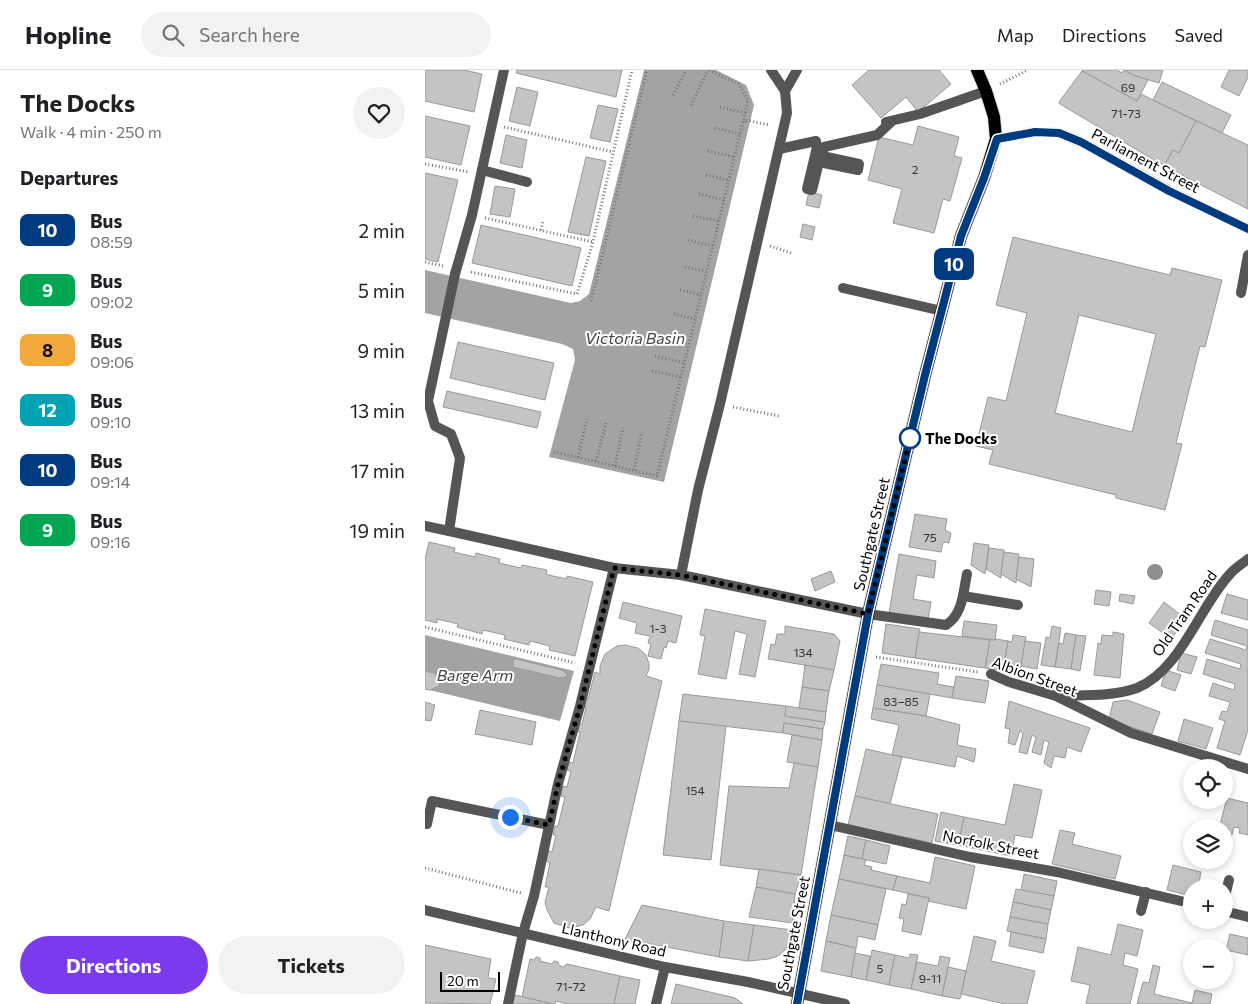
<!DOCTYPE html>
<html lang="en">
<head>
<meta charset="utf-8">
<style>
	body { margin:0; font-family:Commissioner,sans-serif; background:#f2f2f2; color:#202124; height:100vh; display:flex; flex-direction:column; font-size:19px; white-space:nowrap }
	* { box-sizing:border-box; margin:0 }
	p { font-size:16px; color:#757577 }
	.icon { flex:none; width:28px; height:28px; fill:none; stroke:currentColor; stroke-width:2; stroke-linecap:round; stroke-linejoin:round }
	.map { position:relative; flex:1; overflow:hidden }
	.side { display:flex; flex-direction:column; background:#fff; width:425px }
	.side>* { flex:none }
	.badge { padding:0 10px; border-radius:8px; font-size:18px; line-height:32px }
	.controls { position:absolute; left:758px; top:689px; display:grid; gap:10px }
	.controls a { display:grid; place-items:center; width:50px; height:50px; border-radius:50%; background:#fff; box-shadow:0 2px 8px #0003; font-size:25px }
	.scale { position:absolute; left:15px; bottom:12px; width:60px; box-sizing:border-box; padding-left:5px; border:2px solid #000; border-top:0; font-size:14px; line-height:18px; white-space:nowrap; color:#000; -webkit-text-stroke:4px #fff; paint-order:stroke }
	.you { position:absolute; width:25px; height:25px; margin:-12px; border:4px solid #fff; border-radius:50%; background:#1a73e8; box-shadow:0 0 0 8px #1a73e833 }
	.map>.badge { position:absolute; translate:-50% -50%; box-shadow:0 0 0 2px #fff }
	h2 { padding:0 20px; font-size:19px; line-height:45px }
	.round { display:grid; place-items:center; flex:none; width:52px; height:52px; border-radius:26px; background:#f2f2f2 }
	.overview { display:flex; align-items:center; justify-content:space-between; height:85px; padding:0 20px }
	h1 { font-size:24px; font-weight:700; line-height:38px }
	.primary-button { display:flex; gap:10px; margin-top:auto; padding:10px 20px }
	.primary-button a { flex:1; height:58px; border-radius:30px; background:#7c3aed; color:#fff; font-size:20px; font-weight:700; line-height:58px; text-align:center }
	.primary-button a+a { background:#f2f2f2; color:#202124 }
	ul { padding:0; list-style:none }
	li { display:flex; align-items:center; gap:15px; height:60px; padding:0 20px }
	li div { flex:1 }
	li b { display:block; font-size:19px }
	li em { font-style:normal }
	li .badge { min-width:55px; font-weight:700; text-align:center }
	header { display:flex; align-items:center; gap:30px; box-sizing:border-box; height:70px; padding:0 25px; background:#fff; border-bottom:1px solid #e0e0e0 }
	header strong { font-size:24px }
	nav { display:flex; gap:28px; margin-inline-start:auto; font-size:18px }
	.search { width:350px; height:45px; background:#f2f2f2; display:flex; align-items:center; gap:12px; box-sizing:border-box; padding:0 18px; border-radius:28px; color:#757577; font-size:19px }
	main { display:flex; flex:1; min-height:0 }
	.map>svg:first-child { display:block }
</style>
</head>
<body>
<header>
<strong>Hopline</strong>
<div class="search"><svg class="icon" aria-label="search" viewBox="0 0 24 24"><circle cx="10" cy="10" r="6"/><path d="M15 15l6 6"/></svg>Search here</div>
<nav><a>Map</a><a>Directions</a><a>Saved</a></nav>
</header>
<main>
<section class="side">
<div class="overview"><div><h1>The Docks</h1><p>Walk · 4 min · 250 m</p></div><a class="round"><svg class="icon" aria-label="heart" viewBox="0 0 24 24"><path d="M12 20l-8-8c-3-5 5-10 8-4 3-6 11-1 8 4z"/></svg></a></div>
<h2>Departures</h2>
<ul>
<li><span class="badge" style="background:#003b80;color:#fff">10</span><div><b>Bus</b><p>08:59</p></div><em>2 min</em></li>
<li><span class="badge" style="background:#00a651;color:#fff">9</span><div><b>Bus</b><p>09:02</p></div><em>5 min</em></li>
<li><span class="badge" style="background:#f2a83b;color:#111">8</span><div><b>Bus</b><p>09:06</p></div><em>9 min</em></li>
<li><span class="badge" style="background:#00a3b4;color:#fff">12</span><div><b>Bus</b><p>09:10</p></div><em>13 min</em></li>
<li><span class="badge" style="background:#003b80;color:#fff">10</span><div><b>Bus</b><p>09:14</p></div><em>17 min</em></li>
<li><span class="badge" style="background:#00a651;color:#fff">9</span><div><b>Bus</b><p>09:16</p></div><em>19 min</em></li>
</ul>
<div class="primary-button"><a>Directions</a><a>Tickets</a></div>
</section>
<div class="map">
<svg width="823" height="934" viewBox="0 0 823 934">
	<rect width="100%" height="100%" fill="#fff"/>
	<g fill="#a3a3a3">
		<polygon points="219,0 291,0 321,15 329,35 239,412 124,387 150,290 148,279 137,274 0,243 0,200 146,233 155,231 164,224"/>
		<polygon points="0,565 149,601 135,651 0,619"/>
	</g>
	<g fill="#c4c4c4" stroke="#999" fill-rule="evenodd">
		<polygon points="0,0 39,0 57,4 49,42 0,31"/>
		<polygon points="92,0 197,0 191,27 91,3"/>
		<polygon points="444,0 514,0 526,14 493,42 481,27 456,48 427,15"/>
		<polygon points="658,0 692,0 697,3 699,0 723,10 712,31 657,1"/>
		<polygon points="699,0 738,0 734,13 708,5"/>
		<polygon points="804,0 823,0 823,7 814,26 796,17"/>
		<polygon points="657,1 712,31 716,24 771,51 754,83 748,80 739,96 635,34 634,32"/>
		<polygon points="737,12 806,45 797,63 728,30"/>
		<polygon points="92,17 113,22 105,56 84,51"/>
		<polygon points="173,35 193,39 185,72 165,68"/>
		<polygon points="0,46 45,56 36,95 0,87"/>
		<polygon points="771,51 823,75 823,139 739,96 748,80 754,83"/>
		<polygon points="493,56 534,67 529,86 537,88 525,131 518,129 509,163 468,153 477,119 443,110 454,67 488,75"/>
		<polygon points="81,65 102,70 97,98 75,93"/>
		<polygon points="161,87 181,91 164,166 143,162"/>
		<polygon points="0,103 33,110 13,192 0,189"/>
		<polygon points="70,116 90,119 85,147 65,144"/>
		<polygon points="384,122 397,125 394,138 381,135"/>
		<polygon points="378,154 390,157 387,170 375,167"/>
		<polygon points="56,155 156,178 147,216 47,193"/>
		<path d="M588,167l157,38 2,-7 50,12 -17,67 -5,-1 -24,97 6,1 -17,66 -49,-12v-3l-127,-31 4,-14 -17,-4 12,-49 18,4 21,-88 -31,-8zM654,245l77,19 -24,98 -77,-19z"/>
		<polygon points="33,272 129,293 120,330 25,308"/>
		<polygon points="22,321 116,342 112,358 18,337"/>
		<polygon points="490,444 522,449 520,460 526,463 524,473 518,472 516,482 484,477"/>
		<polygon points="4,472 30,478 29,482 50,487 51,483 75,489 74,493 96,498 97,495 122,500 121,504 128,506 142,509 142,506 168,512 150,586 124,580 125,576 105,571 104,575 79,569 80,565 58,560 57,564 32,557 33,554 12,549 12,553 0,550 0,489"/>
		<polygon points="549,473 564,475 560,504 546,495"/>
		<polygon points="564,478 579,480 576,508 561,499"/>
		<polygon points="579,482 594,484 591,513 576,504"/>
		<polygon points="474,484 511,491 509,508 492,505 488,529 506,532 503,550 464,543"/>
		<polygon points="594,487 609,489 606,517 591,509"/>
		<polygon points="406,501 410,512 390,521 386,509"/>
		<polygon points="671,520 686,522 684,536 669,534"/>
		<polygon points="695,524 710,526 708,534 694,531"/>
		<polygon points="802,524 823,530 823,550 796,543"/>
		<polygon points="198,532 257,546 251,573 243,571 241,578 239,577 236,589 223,586 226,574 223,573 225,566 210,563 212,553 194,548"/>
		<polygon points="739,532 761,549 746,569 724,553"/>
		<polygon points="280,539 341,551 330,607 314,604 322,564 310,561 301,609 273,604 280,566 275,565"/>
		<polygon points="790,550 823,560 823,660 815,685 792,678 800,651 794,649 797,641 802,642 805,632 784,626 788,613 809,620 810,614 778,604 782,589 815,599 816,594 780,583 785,569 821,580 822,576 786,565"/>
		<polygon points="539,551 572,555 570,570 537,566"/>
		<polygon points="461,554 495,559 490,588 457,583"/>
		<polygon points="360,556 409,564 415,571 409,600 343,589 346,574 350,575 352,564 360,564"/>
		<polygon points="627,556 636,558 630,597 616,595 621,567 625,568"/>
		<polygon points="494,562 565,570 560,598 490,588"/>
		<polygon points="688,562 699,564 695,608 669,605 673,573 676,574 677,565 688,566"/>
		<polygon points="640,563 651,565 646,599 630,597 634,573 638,574"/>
		<polygon points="588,565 601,567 595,605 578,601 583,571 587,572"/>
		<polygon points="651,565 661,566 655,601 646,599"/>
		<polygon points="571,569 583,571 578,601 560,598 565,570 570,570"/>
		<polygon points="600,571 616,573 612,599 596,596"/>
		<polygon points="200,575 213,578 221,585 224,594 224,599 221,606 237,611 184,841 171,837 165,849 158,855 144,858 129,853 122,840 120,832 124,817 120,817 125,793 121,791 123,781 127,782 131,765 128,765 130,756 133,756 140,727 136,726 138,716 142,717 146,701 142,700 144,692 148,693 155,662 152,661 153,654 157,654 161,637 157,636 159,628 163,629 170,602 175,604 175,596 180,584 192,576"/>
		<polygon points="756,583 772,587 766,604 752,600"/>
		<polygon points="91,589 137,600 143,606 135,608 88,597 88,590"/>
		<polygon points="456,594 514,603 512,614 529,617 527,628 452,615"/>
		<polygon points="380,595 409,600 404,621 377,617"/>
		<polygon points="741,600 756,605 750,621 736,616"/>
		<polygon points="0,601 9,603 15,611 14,616 5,620 0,619"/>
		<polygon points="531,606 564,611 560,633 527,628"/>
		<polygon points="452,615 505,624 501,646 448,638"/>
		<polygon points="377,617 404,621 401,642 374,638"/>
		<polygon points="258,624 361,636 360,646 400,652 398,659 359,653 358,663 254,651"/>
		<polygon points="702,630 735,642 727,664 684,650 688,632"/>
		<polygon points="584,631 665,658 656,682 642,677 640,688 629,686 626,698 619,693 624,672 619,670 616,685 607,682 611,667 607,665 602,684 594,682 598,663 595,661 590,675 583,673 585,659 580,658"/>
		<polygon points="0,632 10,635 6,651 0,650"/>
		<polygon points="361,636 401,642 400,652 360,646"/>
		<polygon points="448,638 501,646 535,655 532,675 551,679 549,692 532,686 530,697 467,685 474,655 446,649"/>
		<polygon points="55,640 111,652 107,675 50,664"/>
		<polygon points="759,649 788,658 781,679 753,671"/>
		<polygon points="254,651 301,656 286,790 238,785"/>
		<polygon points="359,653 398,659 397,670 358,663"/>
		<polygon points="367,665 397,670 393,697 362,692"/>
		<polygon points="441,679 477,687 465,734 430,726"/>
		<polygon points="369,693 393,697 376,805 295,795 304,716 364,718"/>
		<polygon points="589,714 617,720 607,768 590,765 586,786 533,775 539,747 580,755"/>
		<polygon points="430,726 513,744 507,773 423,755"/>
		<polygon points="802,728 823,733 823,765 814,763 815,758 809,757 800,791 798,790 799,758 794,758"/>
		<polygon points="516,742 539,747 533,775 510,771"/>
		<polygon points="635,760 650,763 647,774 696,786 690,809 627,794"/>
		<polygon points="423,766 441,770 437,789 419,785"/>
		<polygon points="441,770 465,776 461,794 437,789"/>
		<polygon points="419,785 441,790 439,795 447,797 446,800 472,806 468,820 414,809"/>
		<polygon points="510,787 550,796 541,839 503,831 504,828 468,820 472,806 505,813"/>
		<polygon points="748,795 776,802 773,818 766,818 766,826 742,820"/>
		<polygon points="334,799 376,805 370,824 331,817"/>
		<polygon points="599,804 632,811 629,826 596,820"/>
		<polygon points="414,809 461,819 453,855 406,845"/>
		<polygon points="331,817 370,824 368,853 324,847"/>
		<polygon points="591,819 629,826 626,840 588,832"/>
		<polygon points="483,824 504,828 496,865 477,861 479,849 474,848 477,834 481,835"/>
		<polygon points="588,832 626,840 623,854 585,847"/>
		<polygon points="217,835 299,851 294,887 200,869"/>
		<polygon points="406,845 453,855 450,870 433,866 431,878 401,871"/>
		<polygon points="585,847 623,854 621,869 582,861"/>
		<polygon points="299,851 329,855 323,891 294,887"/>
		<polygon points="693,854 718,860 712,886 700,883 698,895 713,899 705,934 661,934 665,915 646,911 653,877 686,885"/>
		<polygon points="329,855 367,860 364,873 360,880 353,886 344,889 323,891"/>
		<polygon points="586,862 621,869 618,883 584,876"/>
		<polygon points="805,864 823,868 823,885 801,880"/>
		<polygon points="549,866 571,871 566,891 610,901 602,934 580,934 536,924"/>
		<polygon points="401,871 431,878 426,907 396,901"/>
		<polygon points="0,875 66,889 63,908 71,909 65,934 0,933"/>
		<polygon points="447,880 470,885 464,915 441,910"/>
		<polygon points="430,883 445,886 441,910 426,907"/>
		<polygon points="485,884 493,885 486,919 464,915 470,885 484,888"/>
		<polygon points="515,886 525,888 517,926 486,919 492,892 513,896"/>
		<polygon points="111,887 115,888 115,891 127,894 129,891 133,892 134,895 138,897 142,894 195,906 189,934 142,934 131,931 130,934 128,934 97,927 105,889 109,890"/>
		<polygon points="728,895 735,897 729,924 767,933 770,920 787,924 785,934 712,934 718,912 724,913"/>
		<polygon points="523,897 541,901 535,929 517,926"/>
		<polygon points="195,906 215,910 210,934 189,934"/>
		<polygon points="251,914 310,928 318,934 246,934"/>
		<polygon points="90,925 128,934 88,934"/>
	</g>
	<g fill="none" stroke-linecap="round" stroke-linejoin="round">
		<defs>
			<polyline id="primary" points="372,934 443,544 500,305 536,166 559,108 571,69 569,47 561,21 552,0"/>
		</defs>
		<use href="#primary" stroke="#dbdbdb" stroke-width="14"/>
		<g stroke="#777" stroke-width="3" stroke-dasharray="1 2.5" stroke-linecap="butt">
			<polyline points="575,14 603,0"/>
			<polyline points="248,25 261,0"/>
			<polyline points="266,35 283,0"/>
			<polyline points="295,37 320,43"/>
			<polyline points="319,52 320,50 344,55"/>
			<polyline points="79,57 188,82"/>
			<polyline points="290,58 315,64"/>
			<polyline points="283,81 309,87"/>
			<polyline points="0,94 44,102"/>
			<polyline points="281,105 304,110"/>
			<polyline points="274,124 299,130"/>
			<polyline points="268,146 294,151"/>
			<polyline points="60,148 168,172"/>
			<polyline points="116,160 118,151"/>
			<polyline points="263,170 288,176"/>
			<polyline points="345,176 366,183"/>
			<polyline points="0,192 18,196"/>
			<polyline points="260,197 281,201"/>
			<polyline points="46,202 152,224 168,172 207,0"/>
			<polyline points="255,220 276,225"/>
			<polyline points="166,231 222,0"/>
			<polyline points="249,244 270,249"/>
			<polyline points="240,268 264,274"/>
			<polyline points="230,286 260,293"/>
			<polyline points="227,301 256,307"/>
			<polyline points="308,337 354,346"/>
			<polyline points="129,382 232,406 323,31 314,14 284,0"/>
			<polyline points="153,387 162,349"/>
			<polyline points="171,391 181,353"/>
			<polyline points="190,396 198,358"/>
			<polyline points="209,400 217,362"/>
			<polyline points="0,557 150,593"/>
			<polyline points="451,587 553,602"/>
			<polyline points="0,798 96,823"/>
		</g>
		<g stroke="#555" stroke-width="10">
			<polyline points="57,100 102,112"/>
			<polyline points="418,218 517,241"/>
			<polyline points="816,223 823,185"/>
			<polyline points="538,526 593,535"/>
			<path d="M443,544l78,11c17,-11 17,-32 21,-51"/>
			<polyline points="231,934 240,897"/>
		</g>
		<g stroke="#555" stroke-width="10">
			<polyline points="360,21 372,0"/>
			<polyline points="461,52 495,44 561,21"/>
			<polyline points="354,79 391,71 392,77 382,119 387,120 394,92 433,100 434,94 397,86 399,77 452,65 466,52"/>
			<polyline points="30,204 3,331 10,356 26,364 35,388 24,461 189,498 256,505 273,420 295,334 362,43 360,21 346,0"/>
			<polyline points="0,456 24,461"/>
			<polyline points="0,754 2,754 7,731 124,755"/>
			<polyline points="83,934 98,863 109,826 133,714 155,636 189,498"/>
		</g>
		<g stroke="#555" stroke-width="10">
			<polyline points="571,69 609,62 634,63 656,72 745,121 823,159"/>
			<polyline points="30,204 47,145 79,0"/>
			<polyline points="256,505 443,544"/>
			<polyline points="566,604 584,612 631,626 706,663 823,699"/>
			<path d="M632,626c25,-1 55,1 80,-8 44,-18 62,-81 93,-114 5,-6 12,-10 18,-15"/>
			<polyline points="405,755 545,787 632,802 756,831"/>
			<polyline points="799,830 804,810"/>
			<polyline points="0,840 240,897 323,912 420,934"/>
			<polyline points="716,841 721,822"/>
			<polyline points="799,841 823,847"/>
		</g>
		<use href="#primary" stroke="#000" stroke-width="12"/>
	</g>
	<circle fill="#8f8f8f" cx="730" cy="502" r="8"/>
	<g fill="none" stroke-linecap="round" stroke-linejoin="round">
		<defs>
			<polyline id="line" points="372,934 443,544 500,305 536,166 559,108 572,69 610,62 634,63 656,72 744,121 823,159"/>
		</defs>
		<use href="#line" stroke="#fff" stroke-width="11"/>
		<use href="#line" stroke="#003b80" stroke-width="8"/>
		<polyline stroke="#000" stroke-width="5" stroke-dasharray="0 9" points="85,747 124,755 133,714 155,636 189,498 256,505 443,544 487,360 485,368"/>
	</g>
	<circle fill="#fff" stroke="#003b80" stroke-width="2.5" cx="485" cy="368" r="10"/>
	<g text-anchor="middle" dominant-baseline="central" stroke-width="4" stroke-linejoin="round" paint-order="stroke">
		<g font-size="12" fill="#313131">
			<text x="703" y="17">69</text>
			<text x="701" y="43">71-73</text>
			<text x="490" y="99">2</text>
			<text x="505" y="467">75</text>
			<text x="233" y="558">1-3</text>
			<text x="378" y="582">134</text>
			<text x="476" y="631">83–85</text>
			<text x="270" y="720">154</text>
			<text x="455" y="898">5</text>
			<text x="505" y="908">9-11</text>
			<text x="146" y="916">71-72</text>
		</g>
		<g font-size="15" fill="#000" stroke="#fff">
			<text transform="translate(721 90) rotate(28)">Parliament Street</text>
			<text transform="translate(446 464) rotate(-77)">Southgate Street</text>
			<text transform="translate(759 543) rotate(-55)">Old Tram Road</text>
			<text transform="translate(610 606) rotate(20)">Albion Street</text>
			<text transform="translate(566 774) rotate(11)">Norfolk Street</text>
			<text transform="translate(368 863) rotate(-79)">Southgate Street</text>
			<text transform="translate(189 869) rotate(13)">Llanthony Road</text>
		</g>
		<g font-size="15" font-weight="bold" fill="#000" stroke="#fff" text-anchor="start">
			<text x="500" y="368">The Docks</text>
		</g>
		<g font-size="16" font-style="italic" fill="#444" stroke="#fff">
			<text x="210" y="267">Victoria Basin</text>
			<text x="50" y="604">Barge Arm</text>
		</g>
	</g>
</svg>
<div class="controls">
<a><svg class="icon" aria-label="locate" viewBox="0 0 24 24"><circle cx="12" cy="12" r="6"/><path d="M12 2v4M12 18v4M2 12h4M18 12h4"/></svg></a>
<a><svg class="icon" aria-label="layers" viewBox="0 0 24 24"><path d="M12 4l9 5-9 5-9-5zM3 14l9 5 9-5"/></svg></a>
<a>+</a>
<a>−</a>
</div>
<div class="scale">20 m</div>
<div class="you" style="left:85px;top:747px"></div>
<b class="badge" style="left:529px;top:194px;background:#003b80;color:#fff">10</b>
</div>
</main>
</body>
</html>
